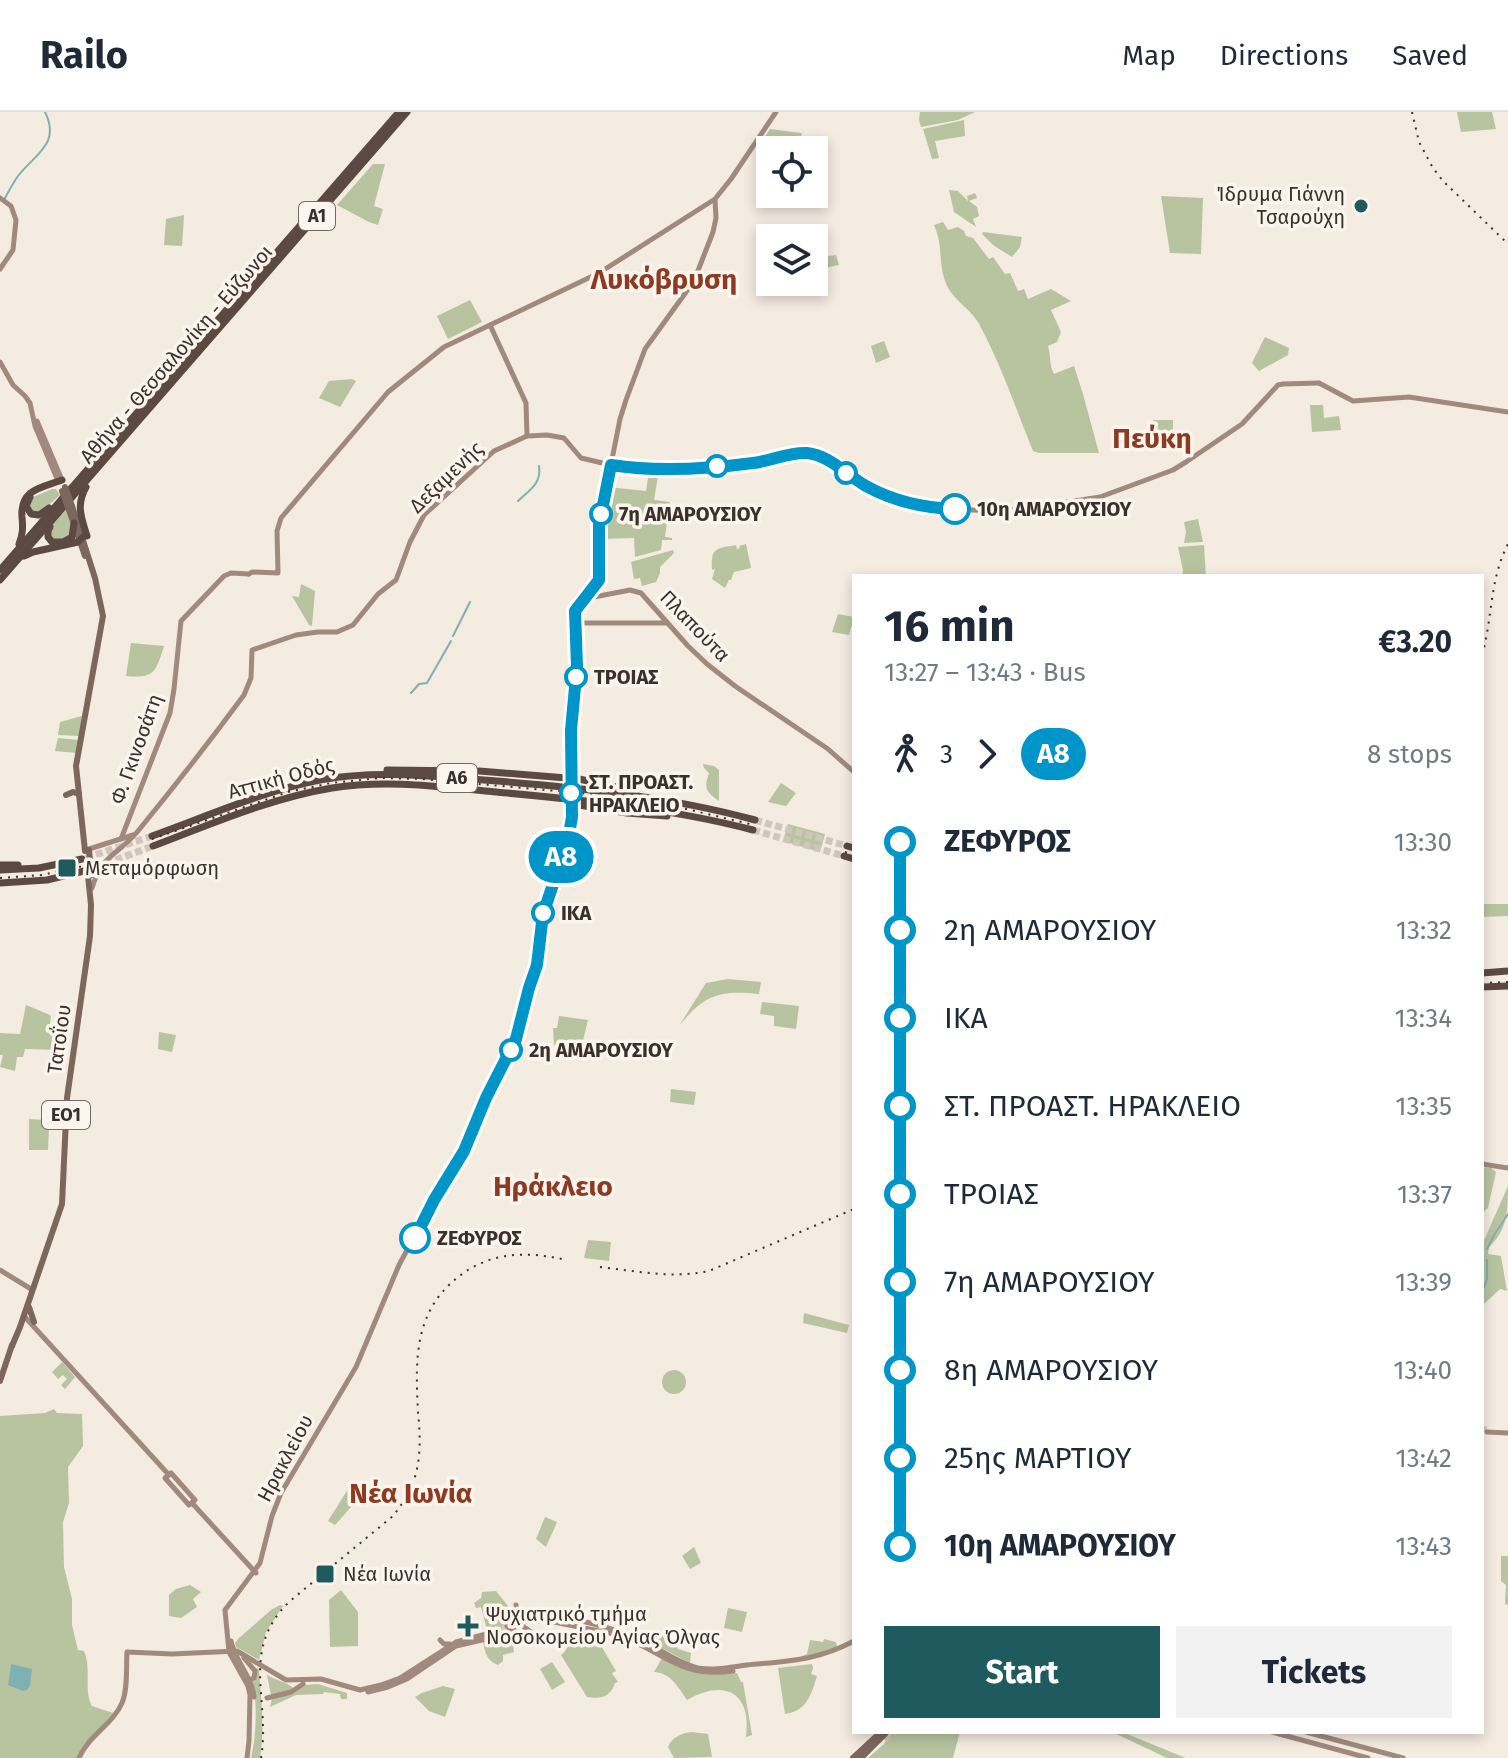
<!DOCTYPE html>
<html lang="en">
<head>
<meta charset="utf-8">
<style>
	body { margin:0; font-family:"Fira Sans",sans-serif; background:#f2f2f3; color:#1f2937; height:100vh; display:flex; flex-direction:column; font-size:30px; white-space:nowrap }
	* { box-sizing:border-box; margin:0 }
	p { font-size:26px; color:#747a83 }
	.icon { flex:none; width:44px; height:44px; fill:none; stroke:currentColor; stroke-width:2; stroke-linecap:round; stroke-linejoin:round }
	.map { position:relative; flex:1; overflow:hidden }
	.panel { position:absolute; left:852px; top:462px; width:632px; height:1160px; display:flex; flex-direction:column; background:#fff; border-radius:0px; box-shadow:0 4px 12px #0003 }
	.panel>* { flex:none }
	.badge { padding:0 16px; border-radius:26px; font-size:28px; line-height:52px }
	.buttons { position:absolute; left:756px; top:24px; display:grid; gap:16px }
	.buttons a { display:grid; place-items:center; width:72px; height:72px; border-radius:0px; background:#fff; box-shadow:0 4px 12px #0003; font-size:40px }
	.map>.badge { position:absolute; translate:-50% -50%; box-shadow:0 0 0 4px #fff }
	.legs { display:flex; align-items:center; gap:12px; height:88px; padding:0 32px; font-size:26px }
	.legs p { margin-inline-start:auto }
	.headline { display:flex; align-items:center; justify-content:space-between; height:136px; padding:0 32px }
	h1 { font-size:44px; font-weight:700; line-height:60px }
	.button { display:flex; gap:16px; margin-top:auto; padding:16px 32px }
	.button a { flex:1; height:92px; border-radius:0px; background:#1f5a5e; color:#fff; font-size:32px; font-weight:700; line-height:92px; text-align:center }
	.button a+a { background:#f2f2f3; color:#1f2937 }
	ul { padding:0 32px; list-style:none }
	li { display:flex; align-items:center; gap:28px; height:88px; font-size:30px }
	li i { display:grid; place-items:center; width:12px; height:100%; margin:0 10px; background:currentColor }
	li i::after { content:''; width:20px; height:20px; margin:-10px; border:6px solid; border-radius:50%; background:#fff }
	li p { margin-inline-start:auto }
	li:first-child i { background:linear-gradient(#0000 50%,currentColor 0) }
	li:last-child i { background:linear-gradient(currentColor 50%,#0000 0) }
	header { display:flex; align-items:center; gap:48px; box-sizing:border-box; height:112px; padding:0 40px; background:#fff; border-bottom:2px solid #e0e1e3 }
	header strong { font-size:38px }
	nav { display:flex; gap:44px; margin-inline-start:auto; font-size:28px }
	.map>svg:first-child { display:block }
</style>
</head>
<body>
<header>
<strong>Railo</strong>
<nav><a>Map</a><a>Directions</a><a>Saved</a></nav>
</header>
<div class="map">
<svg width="1508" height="1646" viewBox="0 0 1508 1646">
	<rect width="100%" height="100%" fill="#f4ebe1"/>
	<g fill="#b8c4a0">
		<polygon points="920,0 975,0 958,8 921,15 919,8"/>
		<polygon points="1457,0 1492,0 1496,17 1461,20"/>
		<polygon points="964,8 965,24 935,29 939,46 932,47 923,17"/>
		<polygon points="770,17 801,21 802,23 782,38 770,38 770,47 766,50 759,34"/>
		<polygon points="373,52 385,52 374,94 383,97 378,113 369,110 337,93"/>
		<polygon points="949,78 958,79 968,89 967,84 975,81 977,86 969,89 977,95 979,104 973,107 976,115 954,100"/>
		<polygon points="1161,84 1203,86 1201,142 1170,141"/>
		<polygon points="184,103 182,134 164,133 166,107"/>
		<path d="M943,110l5,8 10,-3 6,4 2,5 7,2 16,21 4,-2 12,17 5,-1 8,18 6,-2 4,10 23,-10 20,12 -20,9 10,22 -4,10 -9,4c3,9 1,19 6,28l20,-8 9,28 16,59h-60l-6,-2c-17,-42 -32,-87 -54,-127 -8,-15 -24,-22 -32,-38 -10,-23 -3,-39 -13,-61z"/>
		<polygon points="983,120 1022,125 1020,135 1012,145 993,133 982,122"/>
		<polygon points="836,143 839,153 814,158 814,146"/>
		<polygon points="470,188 482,210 448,227 437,204"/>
		<polygon points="1265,225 1289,236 1288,243 1259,259 1252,251"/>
		<polygon points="884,229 890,245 876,251 871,234"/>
		<polygon points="352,267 356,269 340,295 319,286 329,269"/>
		<polygon points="1310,293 1323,293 1324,306 1339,304 1341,318 1312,320"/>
		<polygon points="1153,308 1173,308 1173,322 1152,320"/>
		<polygon points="659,358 654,388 670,390 665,425 672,426 672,428 662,428 661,438 635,445 634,426 600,427 608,375 646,379 649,359"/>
		<polygon points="52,377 56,377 60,383 41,400 32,400 28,390 31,386"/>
		<polygon points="66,398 72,416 71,424 54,430 48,423 49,417"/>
		<polygon points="1198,407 1203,430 1184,431 1186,420 1184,410"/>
		<path d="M746,432l5,24 -17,4 -3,8h-2l-4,8 -13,-9 3,-10 -3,1c-1,-23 3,-21 24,-25l1,4 3,-1 -1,-2z"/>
		<polygon points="1204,433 1206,464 1182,464 1183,458 1178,435"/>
		<polygon points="673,438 674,441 660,455 660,461 656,470 642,474 640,466 634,467 631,450"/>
		<polygon points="301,472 315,479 312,514 309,513 292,484 299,485"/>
		<polygon points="838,502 854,505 849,523 832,520"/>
		<path d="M131,531l33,3c-8,25 -9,33 -38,30z"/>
		<polygon points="82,604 79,624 58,623 60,610"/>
		<polygon points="58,626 79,628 77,641 55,639"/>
		<path d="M703,652l11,2 5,4v31c-14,-10 -15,-13 -10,-28l-5,-5z"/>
		<polygon points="781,671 796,681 786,694 768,690"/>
		<polygon points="788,712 825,722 820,740 783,729"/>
		<polygon points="1483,792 1508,792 1508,804 1483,805"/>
		<path d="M728,867l33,3 -2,12c-40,-4 -55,1 -80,32l27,-43z"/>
		<polygon points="762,890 799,894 796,917 774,914 774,904 760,902"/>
		<polygon points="26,893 48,902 51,904 50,913 68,919 67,928 63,928 62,938 25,937 23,945 17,945 15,959 0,955 3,943 0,943 0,921 20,922"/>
		<polygon points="559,904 588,908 581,937 554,933 553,916 557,916"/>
		<polygon points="159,920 176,923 172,940 158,937"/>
		<polygon points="671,977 696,980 694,993 670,990"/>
		<polygon points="29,1007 47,1008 49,1016 48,1038 29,1038"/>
		<polygon points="1482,1055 1491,1056 1496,1060 1488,1096 1482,1101"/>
		<path d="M1508,1074c0,23 0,44 -19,61l-1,7 13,2 6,35 -7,-2 -18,17v-61z"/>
		<polygon points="588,1128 611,1130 609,1149 584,1146"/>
		<polygon points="804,1201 849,1213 847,1221 803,1211"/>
		<polygon points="62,1250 75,1265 65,1277 61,1273 67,1267 63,1263 58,1267 52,1260"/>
		<circle cx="674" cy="1270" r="12"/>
		<path d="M54,1297l3,4 25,1 1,32 -15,21 1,36 -6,19 1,45 8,32v26l6,25 6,1c8,18 -1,37 8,55l21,7 -30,35 -6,10h-77v-342l45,-3z"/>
		<polygon points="350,1374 357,1380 352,1394 335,1413 328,1409"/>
		<polygon points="545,1405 557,1410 546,1435 536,1427"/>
		<polygon points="694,1435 701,1451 690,1457 682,1444"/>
		<polygon points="1501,1444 1508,1444 1508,1493 1505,1492 1506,1473 1501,1469"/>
		<polygon points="190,1473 201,1480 193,1487 197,1495 181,1506 169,1504 169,1483 176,1477"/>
		<polygon points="341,1478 358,1500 358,1534 330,1535 329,1488"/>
		<path d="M496,1479l17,21 -3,10 -5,4 3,7 11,-4c-8,8 -6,13 -5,23l-11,3v6l-5,4c-11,-4 -13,-12 -15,-24l11,-2v-4l-39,9 -49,33 49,-34 39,-10 -7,-3 -6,-23 -5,1 -2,-5 7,-5 1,-6z"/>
		<polygon points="280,1493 283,1494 266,1520 259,1548 236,1535 235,1531 239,1526 271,1498"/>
		<polygon points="728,1496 747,1500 742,1520 724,1516"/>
		<polygon points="644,1518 671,1524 678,1537 691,1541 690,1551 646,1528 643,1526"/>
		<path d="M579,1526l13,1 4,8 4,-3 16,27 -4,2 6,9 -3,1c-5,15 -15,16 -28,14l-26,-42c8,-5 4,-12 18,-17z"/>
		<polygon points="824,1527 836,1530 837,1535 823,1541 800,1545 807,1542 810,1528 823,1530"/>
		<path d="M662,1546c34,18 38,16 75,15l4,9h2l9,53 -6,2c6,-44 -21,-59 -59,-37 -9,-13 -16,-27 -33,-28z"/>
		<polygon points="552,1550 565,1570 552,1578 540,1557"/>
		<path d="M812,1552l1,4 -2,6 6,2c-6,19 -10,35 -32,38l-7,-46z"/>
		<path d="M254,1555l5,2c2,30 6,60 1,89h-9c5,-19 7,-57 1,-76l3,-2z"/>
		<path d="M267,1563c8,5 22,8 26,13l-2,3 -20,4z"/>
		<polygon points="318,1572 347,1581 347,1587 341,1587 340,1582 324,1580 323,1582 296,1583 270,1595 272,1587 305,1573"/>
		<polygon points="443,1574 455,1577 445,1605 429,1599 415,1585 422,1581"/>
		<path d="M692,1620l16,2 4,23 -38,1 -6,-11c4,-10 14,-14 24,-15z"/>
		<polygon points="892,1620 960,1620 953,1646 868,1646 884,1632"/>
		<polygon points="1112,1620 1122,1620 1186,1646 1167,1646"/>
	</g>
	<polygon fill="#7fb0b2" points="11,1552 32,1557 30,1574 27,1578 23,1579 8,1573"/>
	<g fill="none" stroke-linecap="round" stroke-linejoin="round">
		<g stroke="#7fb0b2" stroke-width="2">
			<path d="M5,86c4,-7 8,-15 13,-22 17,-22 43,-32 27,-64"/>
			<path d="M518,389c10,-10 24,-17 21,-35"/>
			<polyline points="453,524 470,490"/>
			<polyline points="411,581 419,572 427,571 451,529"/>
			<polyline points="1487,1137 1494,1123 1508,1102"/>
			<polyline points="1482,1180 1487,1167 1487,1148"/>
		</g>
		<g stroke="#cfc6bd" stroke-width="5" stroke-dasharray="5 2.5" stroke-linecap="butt">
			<polyline points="1482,1317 1487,1317"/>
			<polyline points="494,1520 507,1514"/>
			<polyline points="495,1525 509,1518"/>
		</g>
		<polyline stroke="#cfc6bd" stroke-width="6" stroke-dasharray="6 3" stroke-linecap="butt" points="885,1628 891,1620"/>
		<g stroke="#cfc6bd" stroke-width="7" stroke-dasharray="7 3.5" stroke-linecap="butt">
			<polyline points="755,708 847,734"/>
			<polyline points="753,718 844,744"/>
			<polyline points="86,746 152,724"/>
			<polyline points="86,759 153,734"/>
		</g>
		<g stroke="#a18a7d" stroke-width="5">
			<polyline points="0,86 11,94 16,108 13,138 0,157"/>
			<polyline points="490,213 526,291 527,324"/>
			<polyline points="0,250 13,273 25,284 30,291 35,314 58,369"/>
			<polyline points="1319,271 1353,289 1409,285 1508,300"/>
			<polyline points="37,309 62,368"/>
			<polyline points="249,462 252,460 278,461 277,419 281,406 388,280 444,235 599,161 715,87 731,67 776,0"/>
			<polyline points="584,487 630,478 641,481 688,534 707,552 735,574 828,637 854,660"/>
			<polyline points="575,511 666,511"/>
			<polyline points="571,666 571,618 577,554 575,499 599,468 599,413 620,307 626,288 645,237 694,169 713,120 716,106 715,88"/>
			<polyline points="121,727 170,601 174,577 181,509 224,464 231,461 249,462"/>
			<polyline points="86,738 133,723"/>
			<path d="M92,776c10,-34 26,-33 46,-57 36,-44 72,-90 106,-136l7,-17 1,-28 44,-15 22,-3h19l16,-7 25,-31 18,-14 14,-38 14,-27 70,-64 33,-15 20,-1 17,3 17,20 30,7 28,4 97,-4 20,-2 38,-9h16l15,5 49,31 26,10 45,9 55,2 36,-4 64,-10 73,-27 13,-8 56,-38 36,-39 5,-1 35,-1"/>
			<polyline points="1482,1052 1508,1056"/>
			<polyline points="0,1158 31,1177"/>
			<polyline points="24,1204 169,1363"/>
			<polyline points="1487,1320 1508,1321"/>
			<polygon points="171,1361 195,1388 189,1393 165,1366"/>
			<polyline points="192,1391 256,1461"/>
			<polyline points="515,1508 517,1499 516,1493"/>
			<polyline points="520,1512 531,1520"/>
			<path d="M507,1514c5,-3 11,-7 16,-9 27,-8 95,12 120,24 18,9 35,22 55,27 17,3 33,-1 49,-3 41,-4 69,-4 107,-24"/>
			<polyline points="509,1518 526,1509 549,1509 614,1522"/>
			<path d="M627,1527c42,17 56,39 106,32"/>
			<polyline points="440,1528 444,1532 450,1532"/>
			<path d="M231,1529c4,20 21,35 23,56"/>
			<polyline points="244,1546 255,1559 254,1566 249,1568"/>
			<polyline points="368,1580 388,1575 407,1567 456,1534 495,1525"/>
			<polyline points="267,1586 291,1580 303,1572"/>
			<polyline points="1272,1620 1368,1646"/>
			<polyline points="1306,1620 1403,1646"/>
			<path d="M79,1646c9,-22 34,-34 43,-55 6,-14 4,-35 5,-51l45,2 65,-3 49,29 35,-1 39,11 21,-5 19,-7 56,-36 38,-10"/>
			<polyline points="247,1646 249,1629 250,1583 248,1574 229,1540 225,1498 260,1451 272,1404 281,1381 356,1255 399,1153 434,1088 462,1042 486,986 516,927 537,851 542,805 569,722 574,691"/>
		</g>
		<g stroke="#7d675c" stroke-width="6">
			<polyline points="72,394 95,466 103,504 76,654 85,739"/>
			<polyline points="69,398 85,444"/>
			<polyline points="66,683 73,680 79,682"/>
			<polyline points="29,1195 34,1210"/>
			<polyline points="12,1234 20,1215 62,1092 67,986 90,824 91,793 88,764"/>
			<polyline points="0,1269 12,1233"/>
			<polyline points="853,1646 881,1620"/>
			<polyline points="861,1646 887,1620"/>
		</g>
		<g stroke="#5c4a42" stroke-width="7">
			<path d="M86,375c-10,18 -5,30 1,49"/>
			<polyline points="30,385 26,394 31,402 39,403 49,396"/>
			<polyline points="50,415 48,419 48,425 52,430 63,430 72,425 74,411"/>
			<path d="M19,432c4,-10 4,-17 3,-27 -2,-28 19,-29 40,-37"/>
			<polyline points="24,444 33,440 78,430 83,425"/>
			<polyline points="0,458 399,0"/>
			<polyline points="0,468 407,0"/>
			<polyline points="387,658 474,659"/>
			<polyline points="479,659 579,667 630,678"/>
			<polyline points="573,692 627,701 667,704"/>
			<path d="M152,724c53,-19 114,-46 168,-56 55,-10 109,-4 164,0 92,7 183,16 271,40"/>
			<path d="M153,734c58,-22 118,-48 179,-58 55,-9 109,-1 164,4 86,8 173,16 257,38"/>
			<polyline points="847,734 854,736"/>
			<polyline points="844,744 854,747"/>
			<polyline points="0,753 18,753"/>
			<polyline points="0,758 39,756 82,747"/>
			<polyline points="0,771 47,768 84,759"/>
			<polyline points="1482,861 1508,859"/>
			<polyline points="1482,875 1508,874"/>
		</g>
		<g stroke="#3b302b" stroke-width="2" stroke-dasharray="2 6" stroke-linecap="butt">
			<polyline points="1412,0 1419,30 1433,56 1443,69 1508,132"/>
			<path d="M1482,543c11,-38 7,-74 26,-111"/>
			<polyline points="152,727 288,680 331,671 380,666 423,667 602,683 682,696 754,713"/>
			<polyline points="845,740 854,743"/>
			<polyline points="0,766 42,763 83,754"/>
			<polyline points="1482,871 1508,870"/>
			<path d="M600,1155c37,4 72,12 109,4l145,-62"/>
			<path d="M261,1646c10,-59 -22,-108 29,-157l103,-85c10,-13 19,-26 23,-43 5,-19 4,-41 2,-61 -3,-57 -4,-107 50,-142 29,-18 61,-18 94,-11"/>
		</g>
		<g stroke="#a18a7d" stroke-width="5">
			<polyline points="571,671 572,690"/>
			<polyline points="574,690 575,671"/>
		</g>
		<g stroke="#7d675c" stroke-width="6">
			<polyline points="65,375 72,394"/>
			<polyline points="62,379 69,398"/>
			<polyline points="89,738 91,763"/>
		</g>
	</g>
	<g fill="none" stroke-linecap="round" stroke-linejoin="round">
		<defs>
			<path id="line-1" d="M415,1126l19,-38 30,-49 22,-53 30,-59 13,-51 8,-23 6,-51 25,-74 4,-23 -1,-87 6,-64 -2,-55 24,-31v-55l12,-60c45,7 97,4 142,-2 18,-2 36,-11 54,-10 22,2 41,23 59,33 27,15 59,22 89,23"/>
		</defs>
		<use href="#line-1" stroke="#fff" stroke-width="18"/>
		<use href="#line-1" stroke="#0095c8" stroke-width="12"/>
	</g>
	<g fill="#1f5a5e" stroke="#fbf5ee" stroke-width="3">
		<circle cx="1361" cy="94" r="8"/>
		<rect x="57" y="746" width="20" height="20" rx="4"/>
		<rect x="315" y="1452" width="20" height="20" rx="4"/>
		<path d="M464 1502h8v8h8v8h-8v8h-8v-8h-8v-8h8z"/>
	</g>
	<g fill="#fff" stroke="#0095c8" stroke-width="4">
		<circle cx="717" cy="354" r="10"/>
		<circle cx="846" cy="361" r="10"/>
		<circle cx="955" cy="397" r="14"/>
		<circle cx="601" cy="402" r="10"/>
		<circle cx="576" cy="565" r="10"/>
		<circle cx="571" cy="681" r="10"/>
		<circle cx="543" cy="801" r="10"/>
		<circle cx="511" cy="938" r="10"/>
		<circle cx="415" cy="1126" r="14"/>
	</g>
	<g text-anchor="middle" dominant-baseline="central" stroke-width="7" stroke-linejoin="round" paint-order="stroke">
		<g fill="#fbf5ee" stroke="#756b66" stroke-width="2">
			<rect x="299" y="90" width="36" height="28" rx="6"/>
			<rect x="437" y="652" width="40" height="28" rx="6"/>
			<rect x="42" y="989" width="48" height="28" rx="6"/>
		</g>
		<g font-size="18" font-weight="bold" fill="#3b302b">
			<text x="317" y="104">Α1</text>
			<text x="457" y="666">Α6</text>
			<text x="66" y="1003">ΕΟ1</text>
		</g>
		<g font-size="20" fill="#3b302b" stroke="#fbf5ee" text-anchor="start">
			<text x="1345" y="82" text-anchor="end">Ίδρυμα Γιάννη<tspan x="1345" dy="23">Τσαρούχη</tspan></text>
			<text x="85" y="756">Μεταμόρφωση</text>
			<text x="343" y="1462">Νέα Ιωνία</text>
			<text x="486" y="1502">Ψυχιατρικό τμήμα<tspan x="486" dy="23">Νοσοκομείου Αγίας Όλγας</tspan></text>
		</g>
		<g font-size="20" fill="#3b302b" stroke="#fbf5ee">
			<text transform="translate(176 242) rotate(-49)">Αθήνα - Θεσσαλονίκη - Εύζωνοι</text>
			<text transform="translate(446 365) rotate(-44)">Δεξαμενής</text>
			<text transform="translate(695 514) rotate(46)">Πλαπούτα</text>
			<text transform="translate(136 637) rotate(-70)">Φ. Γκινοσάτη</text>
			<text transform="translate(281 666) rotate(-15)">Αττική Οδός</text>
			<text transform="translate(59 927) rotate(-82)">Τατοΐου</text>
			<text transform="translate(285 1346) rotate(-62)">Ηρακλείου</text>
		</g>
		<g font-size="20" font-weight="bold" fill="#3b302b" stroke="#fbf5ee" text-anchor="start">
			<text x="977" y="397">10η ΑΜΑΡΟΥΣΙΟΥ</text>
			<text x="619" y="402">7η ΑΜΑΡΟΥΣΙΟΥ</text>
			<text x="594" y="565">ΤΡΟΙΑΣ</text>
			<text x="589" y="670">ΣΤ. ΠΡΟΑΣΤ.<tspan x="589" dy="23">ΗΡΑΚΛΕΙΟ</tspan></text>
			<text x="561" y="801">ΙΚΑ</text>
			<text x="529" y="938">2η ΑΜΑΡΟΥΣΙΟΥ</text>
			<text x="437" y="1126">ΖΕΦΥΡΟΣ</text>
		</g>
		<g font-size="28" font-weight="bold" fill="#8c3b22" stroke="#fbf5ee">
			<text x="664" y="167">Λυκόβρυση</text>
			<text x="1152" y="326">Πεύκη</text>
			<text x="553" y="1074">Ηράκλειο</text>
			<text x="411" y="1381">Νέα Ιωνία</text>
		</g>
	</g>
</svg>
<div class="buttons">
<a><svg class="icon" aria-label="locate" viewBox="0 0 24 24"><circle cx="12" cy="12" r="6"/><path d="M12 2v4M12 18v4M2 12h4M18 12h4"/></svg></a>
<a><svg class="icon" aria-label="layers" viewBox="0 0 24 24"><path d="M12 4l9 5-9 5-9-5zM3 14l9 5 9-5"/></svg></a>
</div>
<b class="badge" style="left:561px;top:745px;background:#0095c8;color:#fff">A8</b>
<section class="panel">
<div class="headline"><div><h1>16 min</h1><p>13:27 – 13:43 · Bus</p></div><b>€3.20</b></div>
<div class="legs"><svg class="icon" aria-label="walk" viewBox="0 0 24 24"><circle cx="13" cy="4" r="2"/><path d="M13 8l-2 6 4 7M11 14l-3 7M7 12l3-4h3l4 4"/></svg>3<svg class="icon" aria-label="forward" viewBox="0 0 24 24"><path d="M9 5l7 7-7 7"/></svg><b class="badge" style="background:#0095c8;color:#fff">A8</b><p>8 stops</p></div>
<ul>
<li><i style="color:#0095c8"></i><b>ΖΕΦΥΡΟΣ</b><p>13:30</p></li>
<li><i style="color:#0095c8"></i><span>2η ΑΜΑΡΟΥΣΙΟΥ</span><p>13:32</p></li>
<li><i style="color:#0095c8"></i><span>ΙΚΑ</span><p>13:34</p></li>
<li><i style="color:#0095c8"></i><span>ΣΤ. ΠΡΟΑΣΤ. ΗΡΑΚΛΕΙΟ</span><p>13:35</p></li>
<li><i style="color:#0095c8"></i><span>ΤΡΟΙΑΣ</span><p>13:37</p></li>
<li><i style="color:#0095c8"></i><span>7η ΑΜΑΡΟΥΣΙΟΥ</span><p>13:39</p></li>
<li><i style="color:#0095c8"></i><span>8η ΑΜΑΡΟΥΣΙΟΥ</span><p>13:40</p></li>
<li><i style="color:#0095c8"></i><span>25ης ΜΑΡΤΙΟΥ</span><p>13:42</p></li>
<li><i style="color:#0095c8"></i><b>10η ΑΜΑΡΟΥΣΙΟΥ</b><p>13:43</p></li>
</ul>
<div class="button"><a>Start</a><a>Tickets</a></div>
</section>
</div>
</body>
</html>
